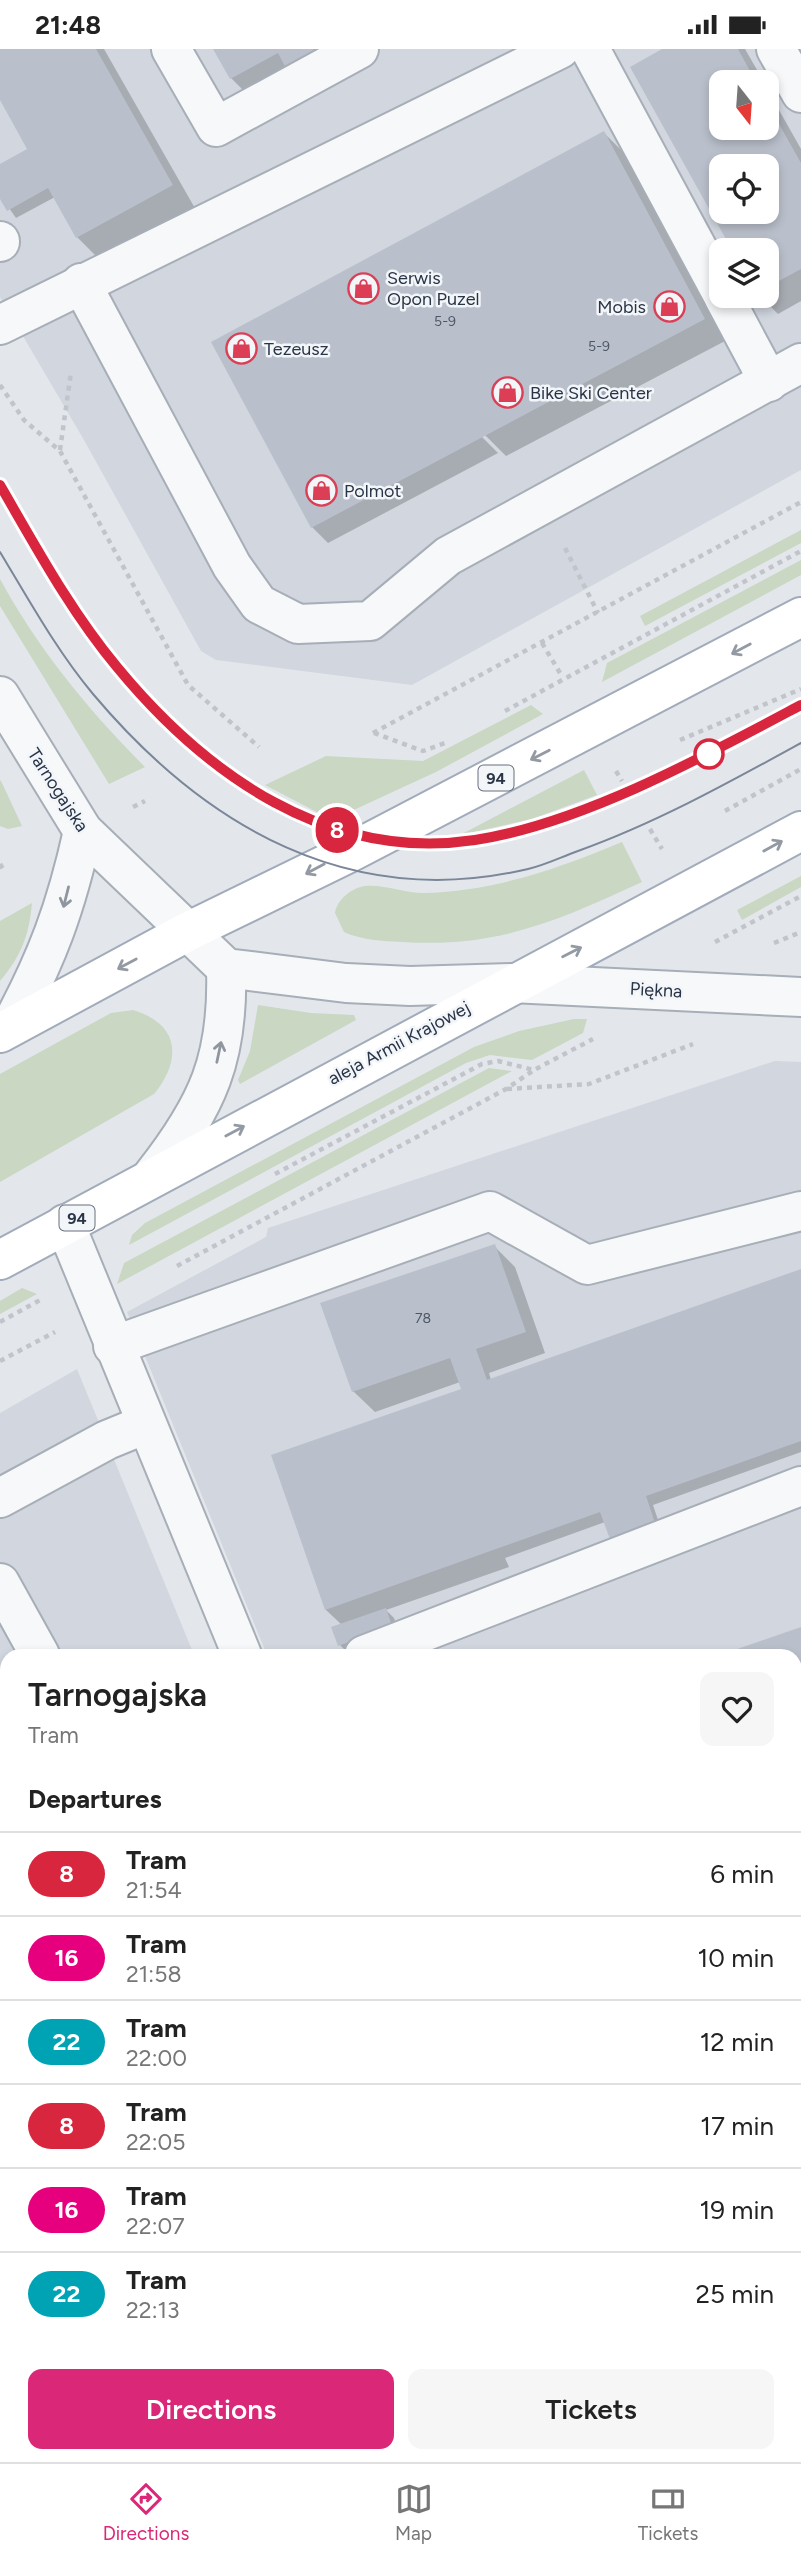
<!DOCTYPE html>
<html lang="en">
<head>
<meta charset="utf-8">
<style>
	body { margin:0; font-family:Figtree,sans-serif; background:#f6f6f6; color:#222; height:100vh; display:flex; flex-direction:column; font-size:26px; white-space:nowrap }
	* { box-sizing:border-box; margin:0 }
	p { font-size:23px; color:#767676 }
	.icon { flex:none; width:38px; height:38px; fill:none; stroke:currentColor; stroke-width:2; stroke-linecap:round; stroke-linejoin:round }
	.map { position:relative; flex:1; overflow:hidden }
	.details { position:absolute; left:0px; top:1600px; width:802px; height:814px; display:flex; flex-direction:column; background:#fff; border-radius:21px 21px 0 0; box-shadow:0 4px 10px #0003 }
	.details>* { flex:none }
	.badge { padding:0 14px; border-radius:23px; font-size:24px; line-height:46px }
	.needle { width:46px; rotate:163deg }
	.buttons { position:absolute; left:709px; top:21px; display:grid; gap:14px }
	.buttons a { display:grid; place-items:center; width:70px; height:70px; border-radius:14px; background:#fff; box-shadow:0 4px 10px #0003; font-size:35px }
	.map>.badge { position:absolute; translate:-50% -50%; box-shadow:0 0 0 4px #fff }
	h2 { padding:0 28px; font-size:26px; line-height:63px }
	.round { display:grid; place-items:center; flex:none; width:74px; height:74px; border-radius:14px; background:#f6f6f6 }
	.headline { display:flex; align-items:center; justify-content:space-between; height:119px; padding:0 28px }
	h1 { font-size:33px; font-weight:600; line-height:52px }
	.cta { display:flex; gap:14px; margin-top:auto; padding:14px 28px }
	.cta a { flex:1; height:80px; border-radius:14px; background:#db2777; color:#fff; font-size:28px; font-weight:600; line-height:80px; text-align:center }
	.cta a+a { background:#f6f6f6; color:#222 }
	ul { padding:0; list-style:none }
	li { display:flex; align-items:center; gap:21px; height:84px; padding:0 28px; border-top:2px solid #e0e0e0 }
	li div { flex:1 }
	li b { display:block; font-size:26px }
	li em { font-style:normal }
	li .badge { min-width:77px; font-weight:700; text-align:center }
	.status { display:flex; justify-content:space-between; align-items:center; height:49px; padding:0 35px; background:#fff; direction:ltr }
	.status svg { height:19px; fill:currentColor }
	.menu { display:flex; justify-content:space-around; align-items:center; height:98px; border-top:2px solid #e0e0e0; background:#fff; font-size:19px; color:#767676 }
	.menu a { display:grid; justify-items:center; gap:4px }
	.menu .selected { color:#db2777 }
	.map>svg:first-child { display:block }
</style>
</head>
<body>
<div class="status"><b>21:48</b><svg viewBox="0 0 49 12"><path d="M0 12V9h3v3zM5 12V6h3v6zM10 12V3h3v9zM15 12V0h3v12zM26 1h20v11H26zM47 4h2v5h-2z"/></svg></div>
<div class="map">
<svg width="801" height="2413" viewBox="0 0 801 2413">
	<rect width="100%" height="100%" fill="#e3e7ec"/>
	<g fill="#d1d6df" fill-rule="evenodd">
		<path d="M0,0h801v421l-389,215 -196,-25 -15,-9 -117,-211 -84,-143zM721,33h45v46h-45zM721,117h45v46h-45zM721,201h45v46h-45z"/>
		<polygon points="775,1012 801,1013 801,1868 795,1870 794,1606 267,1606 127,1263 266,1188 268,1179"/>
		<polygon points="77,1320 194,1606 7,1606 7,2243 0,2247 0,1364"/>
	</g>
	<g fill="#c9d7c3">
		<polygon points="801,481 801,494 645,577 640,567"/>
		<polygon points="801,511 801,526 602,633 607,614"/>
		<path d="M0,530c38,70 89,132 145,188l-36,17 -109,-178z"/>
		<polygon points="531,656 543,665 436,723 332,771 265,736 326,707 423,712"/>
		<polygon points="584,721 597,746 532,770 460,786"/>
		<polygon points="0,731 2,734 22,777 8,780 0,777"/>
		<path d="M622,793l20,40c-85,39 -144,66 -240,60 -19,-1 -41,-2 -58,-10l-9,-19c2,-13 16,-25 30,-27 18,-2 40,7 59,7 70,-2 134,-24 198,-51z"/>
		<polygon points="801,827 801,838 742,871 737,861"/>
		<path d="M32,854c-3,33 -11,53 -32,78v-60z"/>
		<polygon points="258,956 311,964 354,966 356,971 240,1035 238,1031 250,1002"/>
		<path d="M133,961c47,14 49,50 21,84l-154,88v-108l111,-61z"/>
		<polygon points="574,970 587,970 583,984 532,1011 490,1006 466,1014 129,1196 132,1186 145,1174 474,998 519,982"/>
		<polygon points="489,1019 512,1022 117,1235 124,1214"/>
		<polygon points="22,1239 37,1245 0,1265 0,1252"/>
		<polygon points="801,1868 801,2413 0,2413 0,2247 7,2243 7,2406 794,2406 794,1870"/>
	</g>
	<g fill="#0003" fill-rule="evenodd">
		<polygon points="0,0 104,0 196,161 101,212 77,188 55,148 16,169 0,146 0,117 32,108 0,47"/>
		<polygon points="215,0 332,0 247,45 231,29"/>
		<path d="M665,0h80l19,33h-43v46h45v-41l35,62v152l-23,13 -18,-18h6v-46h-32l-102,-183zM721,117h45v46h-45z"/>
		<polygon points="604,84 625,105 725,292 506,407 479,380 476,382 498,404 328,494 312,478"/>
		<polygon points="494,1197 515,1218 545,1304 489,1324 491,1331 801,1222 801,1403 653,1456 663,1486 605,1473 505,1509 509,1518 386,1561 394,1569 399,1586 348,1604 340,1596 342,1576 326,1561 273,1407 463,1341 460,1333 375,1363 353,1342"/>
		<polygon points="801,1580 801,1815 794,1817 794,1606 724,1606"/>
		<polygon points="0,1765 7,1777 7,2202 0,2206"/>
	</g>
	<g fill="#bac0cb" fill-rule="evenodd">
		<polygon points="0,0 96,0 173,136 76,189 48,139 7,162 0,150 0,115 27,100 0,51"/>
		<polygon points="213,0 313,0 319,11 290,27 278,4 230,30"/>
		<path d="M662,0h76l18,33h-35v46h45v-27l35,62v106l-35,19v-38h-34l-102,-183zM721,117h45v46h-45z"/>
		<polygon points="604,82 705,270 311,479 211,293"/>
		<polygon points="495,1195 526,1283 476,1300 487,1331 801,1220 801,1392 646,1447 656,1477 611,1493 600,1463 325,1561 271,1406 461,1340 450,1309 352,1343 320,1254"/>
		<polygon points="386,1559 392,1577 338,1597 331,1578"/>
		<polygon points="801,1578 801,1805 794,1807 794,1606 720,1606"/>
		<polygon points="0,1769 7,1781 7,2189 0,2193"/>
		<polygon points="424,2406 476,2406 480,2413 427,2413"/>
	</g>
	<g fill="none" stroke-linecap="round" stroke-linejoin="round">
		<defs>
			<g id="minor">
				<polyline points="171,0 216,78 359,0"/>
				<polyline points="590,0 721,243"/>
				<polyline points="776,0 801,44"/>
				<polyline points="0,192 0,193"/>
				<polyline points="81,234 232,517 259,555 298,575 370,572 448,507 801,314"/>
				<polyline points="723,247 769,333"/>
				<polyline points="0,276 560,0"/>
				<polyline points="0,647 83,782 226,919 346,934 410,937 511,934 801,948"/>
				<path d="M10,978c37,-68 56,-119 73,-196"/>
				<path d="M153,1126c55,-70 76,-117 73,-207"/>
				<polyline points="65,1175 242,1606"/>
				<polyline points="113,1297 490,1162 587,1216 801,1162"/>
				<polyline points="0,1449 107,1391 146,1375"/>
				<polyline points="0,1534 40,1606"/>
				<polyline points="364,1606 801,1437"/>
			</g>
			<g id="major">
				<polyline points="0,984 187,883 353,802 801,568"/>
				<polyline points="0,1211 801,782"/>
			</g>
		</defs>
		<use href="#minor" stroke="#a7aeb7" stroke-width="42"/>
		<use href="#major" stroke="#a1abba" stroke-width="42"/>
		<g stroke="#c1c5cb" stroke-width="4.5" stroke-dasharray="5 5" stroke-linecap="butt">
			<polyline points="0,336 24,371 60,402 188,636 259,698"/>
			<polyline points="60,401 71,323"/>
			<polyline points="565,499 598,564"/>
			<polyline points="542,594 560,624"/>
			<polyline points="505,662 801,502"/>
			<polyline points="373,684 801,453"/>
			<polyline points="374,684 423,702 445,694"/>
			<polyline points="680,691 801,640"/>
			<polyline points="616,722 622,732"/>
			<polyline points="133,758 145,752"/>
			<polyline points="725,762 801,720"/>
			<polyline points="650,780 662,800"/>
			<polyline points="0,815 5,823"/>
			<polyline points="715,893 801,847"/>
			<polyline points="774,894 801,883"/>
			<polyline points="507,1040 589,1035 693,995"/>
			<polyline points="275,1125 482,1015 498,1012 534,1021 593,990"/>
			<polyline points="177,1217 506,1040 534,1021"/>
			<polyline points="0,1273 42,1250"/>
			<polyline points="0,1312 55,1283"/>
			<polyline points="794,2112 801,2109"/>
			<polyline points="794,2261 801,2258"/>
			<polyline points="794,2306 801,2320"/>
			<polyline points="581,2406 584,2413"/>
			<polyline points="119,2413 131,2406"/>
		</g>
		<use href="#minor" stroke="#f7f8fa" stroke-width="38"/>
		<use href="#major" stroke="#fff" stroke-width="38"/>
		<g stroke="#7b8698" stroke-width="2">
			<path d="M0,436c26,44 51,89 79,131 52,77 147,175 235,208 49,18 109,24 161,16 106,-16 231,-85 326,-135"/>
			<path d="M0,503c29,48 57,99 93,142 112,133 257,217 435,175 17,-4 33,-12 50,-18 78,-28 150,-68 223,-108"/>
		</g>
	</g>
	<defs><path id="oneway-shaft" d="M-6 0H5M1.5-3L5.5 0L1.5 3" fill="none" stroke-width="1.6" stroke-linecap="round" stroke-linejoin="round" transform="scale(1.75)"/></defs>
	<g stroke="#949aa3">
		<use href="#oneway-shaft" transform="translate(741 600) rotate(152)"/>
		<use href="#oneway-shaft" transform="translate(540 706) rotate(153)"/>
		<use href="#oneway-shaft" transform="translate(773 797) rotate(-29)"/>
		<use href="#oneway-shaft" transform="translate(315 820) rotate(152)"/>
		<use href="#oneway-shaft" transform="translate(572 903) rotate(-27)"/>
		<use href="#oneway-shaft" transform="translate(127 915) rotate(152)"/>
		<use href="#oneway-shaft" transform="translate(235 1082) rotate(-28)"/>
	</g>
	<g stroke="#9096a0">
		<use href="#oneway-shaft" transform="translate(66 848) rotate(104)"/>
		<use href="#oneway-shaft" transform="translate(219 1003) rotate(-78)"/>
	</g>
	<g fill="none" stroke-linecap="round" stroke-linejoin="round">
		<defs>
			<path id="line" d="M0,436c36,62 71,127 117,182 89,108 211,195 358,173 106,-16 232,-85 326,-135"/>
		</defs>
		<use href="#line" stroke="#fff" stroke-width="16"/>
		<use href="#line" stroke="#d7263d" stroke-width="10"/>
	</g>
	<defs>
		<symbol id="shop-ring" viewBox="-11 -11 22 22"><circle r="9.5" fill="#f3f6f9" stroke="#dc3e56" stroke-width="1.5"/><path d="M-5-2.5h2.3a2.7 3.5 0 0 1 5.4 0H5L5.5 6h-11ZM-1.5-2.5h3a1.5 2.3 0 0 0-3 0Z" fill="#dc3e56"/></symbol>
	</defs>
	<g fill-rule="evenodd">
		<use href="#shop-ring" x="346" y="222" width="35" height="35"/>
		<use href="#shop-ring" x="652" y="240" width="35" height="35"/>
		<use href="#shop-ring" x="224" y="282" width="35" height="35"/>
		<use href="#shop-ring" x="490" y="326" width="35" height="35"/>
		<use href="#shop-ring" x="304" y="424" width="35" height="35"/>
	</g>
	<circle fill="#fff" stroke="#d7263d" stroke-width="3.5" cx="709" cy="705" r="14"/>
	<g text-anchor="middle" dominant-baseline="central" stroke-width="5" stroke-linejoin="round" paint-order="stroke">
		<g font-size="14" fill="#4d5768">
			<text x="445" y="272">5-9</text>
			<text x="599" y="297">5-9</text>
			<text x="423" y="1269">78</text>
		</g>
		<g fill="#f3f6f9" stroke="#666e7c" stroke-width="2">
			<rect x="478.5" y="716.5" width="35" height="25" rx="5"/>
			<rect x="59.5" y="1156.5" width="35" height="25" rx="5"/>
		</g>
		<g font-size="16" font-weight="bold" fill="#293447">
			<text x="496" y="729">94</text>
			<text x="77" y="1169">94</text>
		</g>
		<g font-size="18" fill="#293447" stroke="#f3f6f9" text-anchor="start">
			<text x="387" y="229">Serwis<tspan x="387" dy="21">Opon Puzel</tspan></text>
			<text x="646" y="258" text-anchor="end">Mobis</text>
			<text x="264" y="300">Tezeusz</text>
			<text x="530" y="344">Bike Ski Center</text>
			<text x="344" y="442">Polmot</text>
		</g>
		<g font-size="18" fill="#293447" stroke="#f3f6f9">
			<text transform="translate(58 741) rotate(57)">Tarnogajska</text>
			<text transform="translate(656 941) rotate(3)">Piękna</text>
			<text transform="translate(399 994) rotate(-28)">aleja Armii Krajowej</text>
		</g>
	</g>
</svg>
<div class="buttons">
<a><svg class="needle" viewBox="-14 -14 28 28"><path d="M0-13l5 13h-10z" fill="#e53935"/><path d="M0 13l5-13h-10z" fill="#767676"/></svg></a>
<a><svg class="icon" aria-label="locate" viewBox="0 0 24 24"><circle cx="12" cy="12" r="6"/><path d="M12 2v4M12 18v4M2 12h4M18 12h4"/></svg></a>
<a><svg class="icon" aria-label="layers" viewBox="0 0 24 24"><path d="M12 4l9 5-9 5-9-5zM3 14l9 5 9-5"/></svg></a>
</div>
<b class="badge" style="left:337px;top:781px;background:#d7263d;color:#fff">8</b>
<section class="details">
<div class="headline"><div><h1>Tarnogajska</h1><p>Tram</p></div><a class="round"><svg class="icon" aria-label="heart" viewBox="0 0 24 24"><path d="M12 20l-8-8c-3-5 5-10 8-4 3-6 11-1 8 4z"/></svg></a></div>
<h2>Departures</h2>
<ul>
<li><span class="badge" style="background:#d7263d;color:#fff">8</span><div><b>Tram</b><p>21:54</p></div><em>6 min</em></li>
<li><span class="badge" style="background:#e6007e;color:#fff">16</span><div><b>Tram</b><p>21:58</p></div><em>10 min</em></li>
<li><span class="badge" style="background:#00a3b4;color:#fff">22</span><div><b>Tram</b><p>22:00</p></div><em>12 min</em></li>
<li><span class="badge" style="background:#d7263d;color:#fff">8</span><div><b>Tram</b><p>22:05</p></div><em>17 min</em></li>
<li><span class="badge" style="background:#e6007e;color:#fff">16</span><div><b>Tram</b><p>22:07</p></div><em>19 min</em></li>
<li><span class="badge" style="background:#00a3b4;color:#fff">22</span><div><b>Tram</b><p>22:13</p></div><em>25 min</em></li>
</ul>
<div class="cta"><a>Directions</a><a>Tickets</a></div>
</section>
</div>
<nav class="menu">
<a class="selected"><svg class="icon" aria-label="directions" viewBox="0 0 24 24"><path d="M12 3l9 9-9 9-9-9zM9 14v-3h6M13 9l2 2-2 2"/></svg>Directions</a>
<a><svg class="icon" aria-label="map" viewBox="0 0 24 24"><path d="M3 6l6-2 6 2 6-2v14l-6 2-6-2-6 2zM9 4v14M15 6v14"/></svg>Map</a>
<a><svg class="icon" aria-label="tickets" viewBox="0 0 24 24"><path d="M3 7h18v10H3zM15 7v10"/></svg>Tickets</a>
</nav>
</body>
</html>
